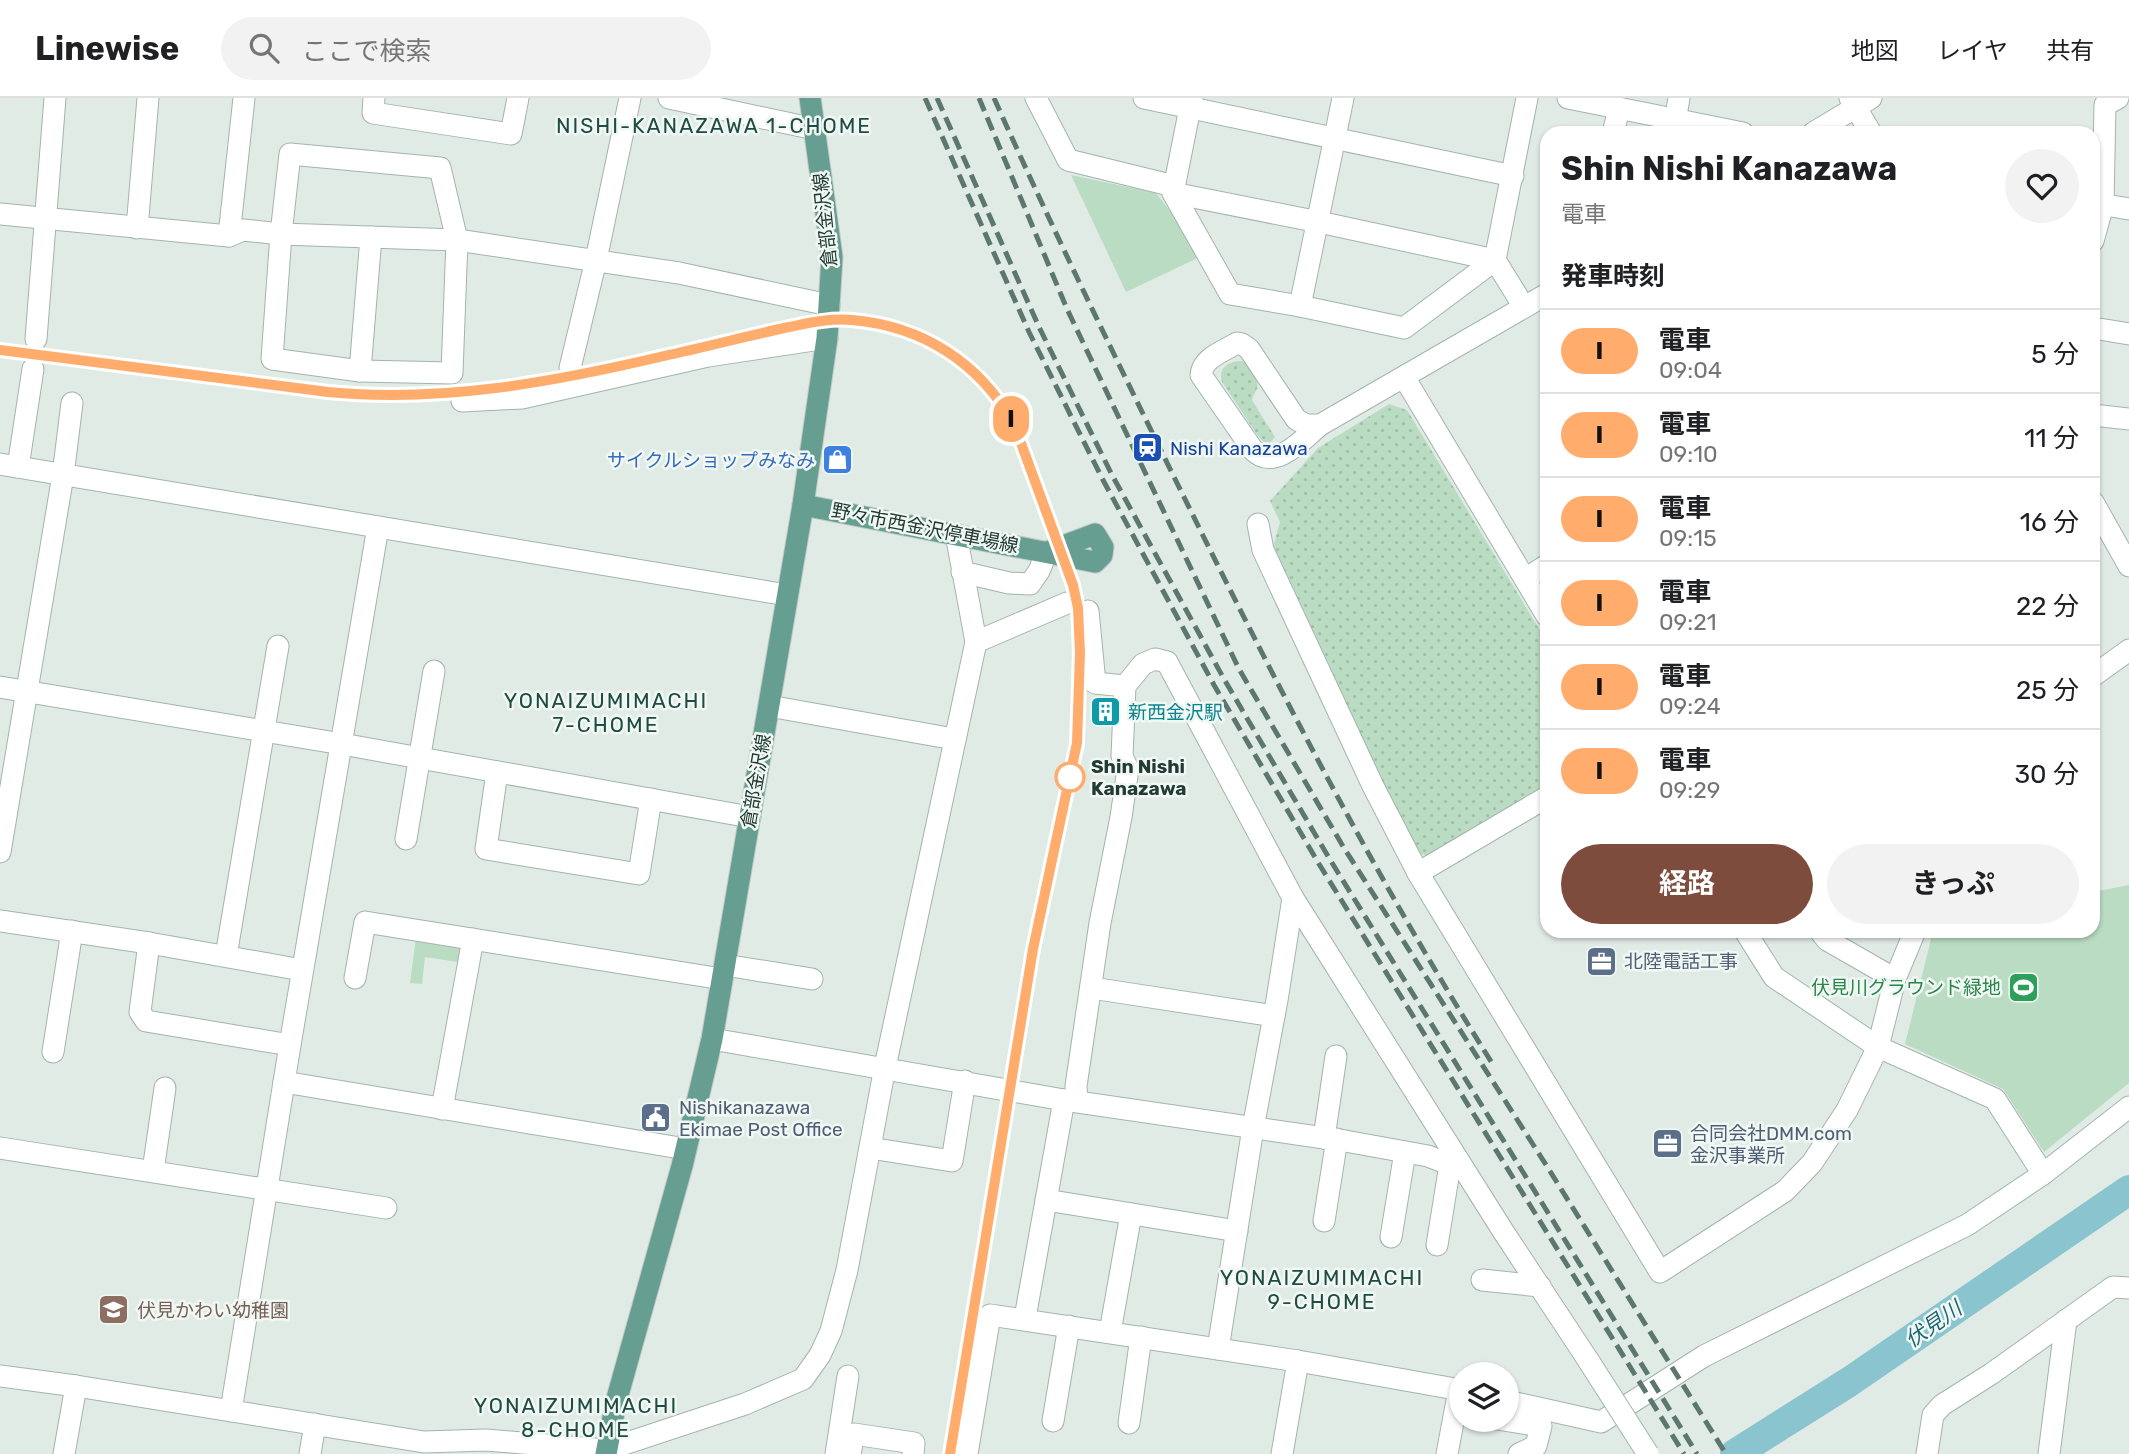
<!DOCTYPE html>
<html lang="ja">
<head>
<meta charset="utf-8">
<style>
	body { margin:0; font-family:Rubik,"Noto Sans JP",sans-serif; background:#f2f2f2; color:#202124; height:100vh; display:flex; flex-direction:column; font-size:26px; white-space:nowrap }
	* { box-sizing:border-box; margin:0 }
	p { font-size:23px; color:#757577 }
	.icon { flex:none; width:38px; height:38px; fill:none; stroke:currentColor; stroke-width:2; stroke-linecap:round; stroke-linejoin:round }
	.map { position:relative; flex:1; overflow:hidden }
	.sheet { position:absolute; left:1540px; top:28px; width:560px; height:812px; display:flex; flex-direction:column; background:#fff; border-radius:21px; box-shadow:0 2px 5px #0004 }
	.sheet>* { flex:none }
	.badge { padding:0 14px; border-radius:23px; font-size:24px; line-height:46px }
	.tools { position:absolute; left:1449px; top:1264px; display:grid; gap:14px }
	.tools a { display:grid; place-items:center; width:70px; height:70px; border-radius:50%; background:#fff; box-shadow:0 2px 5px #0004; font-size:35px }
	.map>.badge { position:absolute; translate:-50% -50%; box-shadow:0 0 0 4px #fff }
	h2 { padding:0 21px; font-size:26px; line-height:63px }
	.round { display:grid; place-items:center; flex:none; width:74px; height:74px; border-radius:37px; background:#f2f2f2 }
	.headline { display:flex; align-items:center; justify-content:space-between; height:119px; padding:0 21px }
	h1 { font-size:33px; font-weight:700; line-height:52px }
	.action { display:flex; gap:14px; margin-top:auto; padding:14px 21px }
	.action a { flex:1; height:80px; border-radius:42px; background:#7d4c3d; color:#fff; font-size:28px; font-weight:700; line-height:80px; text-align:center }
	.action a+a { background:#f2f2f2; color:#202124 }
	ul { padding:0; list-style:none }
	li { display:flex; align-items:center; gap:21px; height:84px; padding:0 21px; border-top:2px solid #e0e0e0 }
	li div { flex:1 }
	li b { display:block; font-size:26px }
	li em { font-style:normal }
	li .badge { min-width:77px; font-weight:700; text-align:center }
	header { display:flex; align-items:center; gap:42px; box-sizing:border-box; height:98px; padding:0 35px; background:#fff; border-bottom:2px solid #e0e0e0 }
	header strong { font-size:33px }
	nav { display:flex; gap:38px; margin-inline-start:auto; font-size:24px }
	.search { width:490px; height:63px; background:#f2f2f2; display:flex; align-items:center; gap:18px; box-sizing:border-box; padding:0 24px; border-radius:38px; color:#757577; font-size:26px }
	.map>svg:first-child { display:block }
</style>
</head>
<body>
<header>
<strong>Linewise</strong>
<div class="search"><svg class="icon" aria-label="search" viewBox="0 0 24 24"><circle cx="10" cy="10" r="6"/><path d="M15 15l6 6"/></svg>ここで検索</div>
<nav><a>地図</a><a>レイヤ</a><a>共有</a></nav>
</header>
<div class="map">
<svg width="2129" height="1356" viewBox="0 0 2129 1356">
	<defs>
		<pattern id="grass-dots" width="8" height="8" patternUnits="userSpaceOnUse" patternTransform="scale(1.75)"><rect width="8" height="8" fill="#badcc3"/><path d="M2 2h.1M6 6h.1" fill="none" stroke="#a0bea8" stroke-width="1.8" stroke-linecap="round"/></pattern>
	</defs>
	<rect width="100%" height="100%" fill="#e1ebe6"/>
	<g fill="url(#grass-dots)">
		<path d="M1238,263l7,1c4,7 15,19 12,27 -2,4 -4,7 -5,11l23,37 -5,6 -6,-1 -6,-6 -36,-54c-4,-13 4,-19 16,-21z"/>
		<polygon points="1389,306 1407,312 1547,544 1547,688 1429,758 1417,755 1272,453 1280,424 1270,403 1318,350"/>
	</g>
	<g fill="#badcc3">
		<polygon points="1071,77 1156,95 1204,157 1126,194"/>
		<polygon points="2129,787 2129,985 2044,1054 2003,991 1905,946 1933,833 2093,833 2093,794"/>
		<polygon points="416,839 461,846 464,865 425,859 422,886 410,885"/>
	</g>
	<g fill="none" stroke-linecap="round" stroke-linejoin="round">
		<polyline stroke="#8ac4cf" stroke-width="30" points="1735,1356 1849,1284 2129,1092"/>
		<defs>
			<g id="minor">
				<polyline points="374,0 373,15 511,36 518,0"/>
				<polyline points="669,0 815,31"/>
				<polyline points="1036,0 1068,62 1174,88"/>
				<polyline points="1144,0 1513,78"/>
				<polyline points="1192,0 1173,95 1230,196 1300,208 1404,230 1495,162 1524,209"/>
				<polyline points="1568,0 1743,35"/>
				<polyline points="1850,0 1871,35"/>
				<polyline points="1613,35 1619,11"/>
				<polyline points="1673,35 1679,0"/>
				<polyline points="1813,35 1871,0"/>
				<polygon points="290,56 440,70 457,142 452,275 360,273 272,261 281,136"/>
				<polyline points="1173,95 1319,124 1495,162 1527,0"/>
				<polyline points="2093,105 2129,111"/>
				<polyline points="0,116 229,138 243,132 281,136 457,142 679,175 829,207"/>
				<polyline points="137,130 148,0"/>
				<polyline points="229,138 244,0"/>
				<polyline points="2093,143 2103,107 2105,7 2118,0"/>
				<polyline points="1300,208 1343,0"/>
				<polyline points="2093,230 2129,236"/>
				<polyline points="36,241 55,0"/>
				<polyline points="570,270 596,162 630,0"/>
				<polyline points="360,273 371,139"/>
				<polyline points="1404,279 1547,518"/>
				<polyline points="462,303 522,300 708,258 827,240"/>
				<polyline points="2093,317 2129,321"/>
				<path d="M1320,327h-14l-10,-6 -47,-70 -7,-5 -5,-1c-13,8 -35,15 -36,32l52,75c22,22 50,-11 67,-25l227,-131"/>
				<polyline points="0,366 787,497"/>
				<polyline points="18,369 33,271"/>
				<polyline points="2093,404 2129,468"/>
				<polyline points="1258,426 1263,452 1373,688 1418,775 1660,1174 1785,1093 1812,1065 1847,1012 1878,949 1895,881 1915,833"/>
				<polyline points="962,474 1009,485 1030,486 1039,473 1047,454"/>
				<polyline points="1525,481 1547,467"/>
				<polyline points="1088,513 1095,585 1125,588"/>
				<polyline points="976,544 1067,505"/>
				<polyline points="2093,578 2129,552"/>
				<polyline points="0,589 342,646 750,719"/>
				<polyline points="769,608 954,641"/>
				<polyline points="497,674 486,751 639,776 651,701"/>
				<polyline points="406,741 434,573"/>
				<polyline points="0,754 63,377 72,305"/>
				<polyline points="1418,775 1547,699"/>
				<polyline points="1293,800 1503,1133 1590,1265"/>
				<polyline points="0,823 149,845 302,872"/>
				<polyline points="1745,833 1774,879 1878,949 1995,1001 2043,1076"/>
				<polyline points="1820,833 1827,842 1895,881"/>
				<polyline points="149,845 140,914 146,923 290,947"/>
				<polyline points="226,858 278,548"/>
				<polyline points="725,867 812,881"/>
				<polyline points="355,880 365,824 722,881"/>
				<polyline points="1092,890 1274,918"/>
				<polyline points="712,941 1064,1002 1345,1043 1428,1058 1464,1072"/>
				<polyline points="53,954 72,833"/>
				<polyline points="284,984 686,1051"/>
				<polyline points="1077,1002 1076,988 1100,825 1121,719 1128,671 1122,658 1125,588 1143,566 1155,561 1167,564 1293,800 1277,902 1253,1030 1218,1251"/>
				<polyline points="442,1011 473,841"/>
				<polyline points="1324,1040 1336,958"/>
				<polyline points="0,1050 386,1110"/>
				<polyline points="870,1050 952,1063 965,983"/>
				<polyline points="153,1073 165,990"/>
				<polyline points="1046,1102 1237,1133"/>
				<polyline points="1324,1123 1337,1041"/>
				<polyline points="1391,1139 1405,1054"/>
				<polyline points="1437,1147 1450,1067"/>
				<polyline points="1482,1182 1540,1188"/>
				<polyline points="1025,1220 1064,1002"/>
				<polyline points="1110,1234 1131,1116"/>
				<polyline points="0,1278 76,1288 424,1344 486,1342 606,1352 745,1306 803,1281 820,1257 831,1233 847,1172 885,969 976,544 956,436"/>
				<polyline points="1507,1303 1601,1324 1704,1258 1967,1127 2043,1076 2129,1009"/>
				<polyline points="231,1313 290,947 378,429"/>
				<polyline points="1497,1321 1541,1328 1536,1348 1519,1356"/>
				<polyline points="1053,1323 1069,1228"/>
				<polyline points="1129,1325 1141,1239"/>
				<polyline points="64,1356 76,1288"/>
				<polyline points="310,1356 315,1326"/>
				<polyline points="836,1356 848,1278"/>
				<polyline points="850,1356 854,1336 914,1345 913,1356"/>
				<polyline points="967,1356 990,1217 1298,1263 1461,1292"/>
				<polyline points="1282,1356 1298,1263"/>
				<polyline points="1447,1356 1459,1292"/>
				<polyline points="1927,1356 1933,1317 1942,1307 1991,1276 2113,1189 2129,1190"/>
				<polyline points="2049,1356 2066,1222"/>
			</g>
			<g id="major">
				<polyline points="803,407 1095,464 1102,457 1103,449 1095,436 1047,454"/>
				<polyline points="606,1356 616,1304 682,1068 712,941 803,407 827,240 832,159 810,0"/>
			</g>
		</defs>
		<use href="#minor" stroke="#a4b3ad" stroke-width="23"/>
		<use href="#major" stroke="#c1c8c6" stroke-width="23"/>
		<use href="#minor" stroke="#fff" stroke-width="21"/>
		<use href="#major" stroke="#669f91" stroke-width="21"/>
		<g stroke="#5c7770" stroke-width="5" stroke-dasharray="14 7" stroke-linecap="butt">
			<polyline points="925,0 1029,234 1103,382 1214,587 1319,766 1684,1356"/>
			<polyline points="937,0 1039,229 1112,377 1224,581 1329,760 1697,1356"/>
			<polyline points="979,0 1067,211 1239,571 1344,750 1548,1070 1726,1356"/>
			<path d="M994,0c58,130 120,257 183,385 97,197 198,394 315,580"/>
			<path d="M0,252c58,7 117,14 175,22 58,9 116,18 175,23 49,3 101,-1 149,-6 76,-8 152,-29 225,-48 37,-8 90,-24 126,-21 70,5 130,44 164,104l49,131 15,53 2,45 -3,90 -44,206 -83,505"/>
		</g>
		<defs>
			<polyline id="minor-bridge" points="1590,1265 1648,1356"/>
		</defs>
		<use href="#minor-bridge" stroke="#a4b3ad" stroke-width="23" stroke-linecap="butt"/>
		<use href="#minor-bridge" stroke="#fff" stroke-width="21"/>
	</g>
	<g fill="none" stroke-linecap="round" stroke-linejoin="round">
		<defs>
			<path id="line" d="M0,252l328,42c114,11 226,-10 336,-36 42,-9 83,-20 125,-29 20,-4 41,-9 63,-7 70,6 127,42 162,104l59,161 5,23 2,45 -3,90 -44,206 -83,505"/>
		</defs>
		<use href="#line" stroke="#fff" stroke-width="16"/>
		<use href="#line" stroke="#ffac6d" stroke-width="10"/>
	</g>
	<defs>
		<symbol id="station-square" viewBox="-11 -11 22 22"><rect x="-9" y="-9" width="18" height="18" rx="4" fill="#1a4fb4" stroke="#f1f8f4"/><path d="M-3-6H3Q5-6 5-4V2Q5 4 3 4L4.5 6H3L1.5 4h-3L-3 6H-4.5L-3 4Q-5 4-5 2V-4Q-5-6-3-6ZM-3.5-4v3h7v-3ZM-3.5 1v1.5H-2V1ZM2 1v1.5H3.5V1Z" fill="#fff"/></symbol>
		<symbol id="shop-square" viewBox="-11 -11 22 22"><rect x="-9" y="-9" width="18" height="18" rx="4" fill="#3f7fe0" stroke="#f1f8f4"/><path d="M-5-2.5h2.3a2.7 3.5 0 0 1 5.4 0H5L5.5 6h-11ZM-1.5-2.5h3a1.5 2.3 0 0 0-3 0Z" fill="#fff"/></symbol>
		<symbol id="building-square" viewBox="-11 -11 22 22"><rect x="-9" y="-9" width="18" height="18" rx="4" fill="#0f9aa8" stroke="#f1f8f4"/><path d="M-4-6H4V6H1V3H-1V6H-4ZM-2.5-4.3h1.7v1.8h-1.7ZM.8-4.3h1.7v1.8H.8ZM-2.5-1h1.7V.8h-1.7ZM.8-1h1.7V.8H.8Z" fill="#fff"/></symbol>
		<symbol id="office-square" viewBox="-11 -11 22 22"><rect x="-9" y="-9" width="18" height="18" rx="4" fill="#5c6f8a" stroke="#f1f8f4"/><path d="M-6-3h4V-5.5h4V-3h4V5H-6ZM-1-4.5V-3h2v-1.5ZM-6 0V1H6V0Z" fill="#fff"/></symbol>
		<symbol id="stadium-square" viewBox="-11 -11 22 22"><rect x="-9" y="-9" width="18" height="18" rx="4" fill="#2e9e5b" stroke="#f1f8f4"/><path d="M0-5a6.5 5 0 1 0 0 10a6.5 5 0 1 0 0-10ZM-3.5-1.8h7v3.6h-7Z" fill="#fff"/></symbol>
		<symbol id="civic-square" viewBox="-11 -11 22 22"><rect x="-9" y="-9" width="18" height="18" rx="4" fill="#5c6f8a" stroke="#f1f8f4"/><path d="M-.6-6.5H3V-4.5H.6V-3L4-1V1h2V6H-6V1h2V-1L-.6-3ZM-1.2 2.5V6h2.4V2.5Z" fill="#fff"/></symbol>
		<symbol id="school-square" viewBox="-11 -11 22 22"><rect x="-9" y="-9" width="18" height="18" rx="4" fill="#8d6e63" stroke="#f1f8f4"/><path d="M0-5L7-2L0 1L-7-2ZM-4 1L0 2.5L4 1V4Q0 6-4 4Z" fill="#fff"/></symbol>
	</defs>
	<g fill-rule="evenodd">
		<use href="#station-square" x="1130" y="332" width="35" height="35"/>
		<use href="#shop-square" x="820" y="344" width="35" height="35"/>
		<use href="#building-square" x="1088" y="596" width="35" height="35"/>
		<use href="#office-square" x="1584" y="846" width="35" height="35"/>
		<use href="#stadium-square" x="2006" y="872" width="35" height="35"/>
		<use href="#civic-square" x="638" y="1002" width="35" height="35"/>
		<use href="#office-square" x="1650" y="1028" width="35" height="35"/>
		<use href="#school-square" x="96" y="1194" width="35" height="35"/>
	</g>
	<circle fill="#fff" stroke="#ffac6d" stroke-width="3.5" cx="1070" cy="679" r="14"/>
	<g text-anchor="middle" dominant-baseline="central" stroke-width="5" stroke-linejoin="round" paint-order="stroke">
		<g font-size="19" fill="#223b34" stroke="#f1f8f4">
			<text transform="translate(825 122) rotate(-96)">倉部金沢線</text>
			<text transform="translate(925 430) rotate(11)">野々市西金沢停車場線</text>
			<text transform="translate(756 683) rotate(-80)">倉部金沢線</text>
		</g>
		<g font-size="19" fill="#164399" stroke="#f1f8f4" text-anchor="start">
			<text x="1170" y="350">Nishi Kanazawa</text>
		</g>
		<g font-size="19" fill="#366cbe" stroke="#f1f8f4" text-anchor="end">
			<text x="815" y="362">サイクルショップみなみ</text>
		</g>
		<g font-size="19" fill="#0d838f" stroke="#f1f8f4" text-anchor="start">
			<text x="1128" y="614">新西金沢駅</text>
		</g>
		<g font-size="19" font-weight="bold" fill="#223b34" stroke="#f1f8f4" text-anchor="start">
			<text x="1091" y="668">Shin Nishi<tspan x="1091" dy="22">Kanazawa</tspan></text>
		</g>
		<g font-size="19" fill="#4e5e75" stroke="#f1f8f4" text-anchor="start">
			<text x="1624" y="863">北陸電話工事</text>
			<text x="679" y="1009">Nishikanazawa<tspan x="679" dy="22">Ekimae Post Office</tspan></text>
			<text x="1690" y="1035">合同会社DMM.com<tspan x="1690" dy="22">金沢事業所</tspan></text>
		</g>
		<g font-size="19" fill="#27864d" stroke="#f1f8f4" text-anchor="end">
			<text x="2001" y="889">伏見川グラウンド緑地</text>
		</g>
		<g font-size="19" fill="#785e54" stroke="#f1f8f4" text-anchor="start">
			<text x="137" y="1212">伏見かわい幼稚園</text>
		</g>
		<g font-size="21" letter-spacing="2" fill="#1e4c42" stroke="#f1f8f4">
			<text x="714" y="27">NISHI-KANAZAWA 1-CHOME</text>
			<text x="606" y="602">YONAIZUMIMACHI<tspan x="606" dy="24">7-CHOME</tspan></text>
			<text x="1322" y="1179">YONAIZUMIMACHI<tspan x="1322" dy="24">9-CHOME</tspan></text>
			<text x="576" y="1307">YONAIZUMIMACHI<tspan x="576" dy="24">8-CHOME</tspan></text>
		</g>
		<g font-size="21" font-style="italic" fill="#1e6675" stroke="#f1f8f4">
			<text transform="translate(1933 1226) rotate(-35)">伏見川</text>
		</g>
	</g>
</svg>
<div class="tools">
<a><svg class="icon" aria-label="layers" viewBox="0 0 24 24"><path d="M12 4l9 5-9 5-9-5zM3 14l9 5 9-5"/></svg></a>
</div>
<b class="badge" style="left:1011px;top:321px;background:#ffac6d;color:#111">I</b>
<section class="sheet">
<div class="headline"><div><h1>Shin Nishi Kanazawa</h1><p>電車</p></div><a class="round"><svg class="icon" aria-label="heart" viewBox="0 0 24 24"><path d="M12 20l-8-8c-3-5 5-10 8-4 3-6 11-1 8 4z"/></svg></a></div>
<h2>発車時刻</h2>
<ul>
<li><span class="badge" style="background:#ffac6d;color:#111">I</span><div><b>電車</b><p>09:04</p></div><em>5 分</em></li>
<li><span class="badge" style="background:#ffac6d;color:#111">I</span><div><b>電車</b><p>09:10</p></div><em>11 分</em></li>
<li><span class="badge" style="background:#ffac6d;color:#111">I</span><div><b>電車</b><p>09:15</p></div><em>16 分</em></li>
<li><span class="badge" style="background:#ffac6d;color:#111">I</span><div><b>電車</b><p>09:21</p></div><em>22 分</em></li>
<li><span class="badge" style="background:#ffac6d;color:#111">I</span><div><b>電車</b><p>09:24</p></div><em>25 分</em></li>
<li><span class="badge" style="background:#ffac6d;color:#111">I</span><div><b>電車</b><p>09:29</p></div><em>30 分</em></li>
</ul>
<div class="action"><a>経路</a><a>きっぷ</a></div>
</section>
</div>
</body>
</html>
